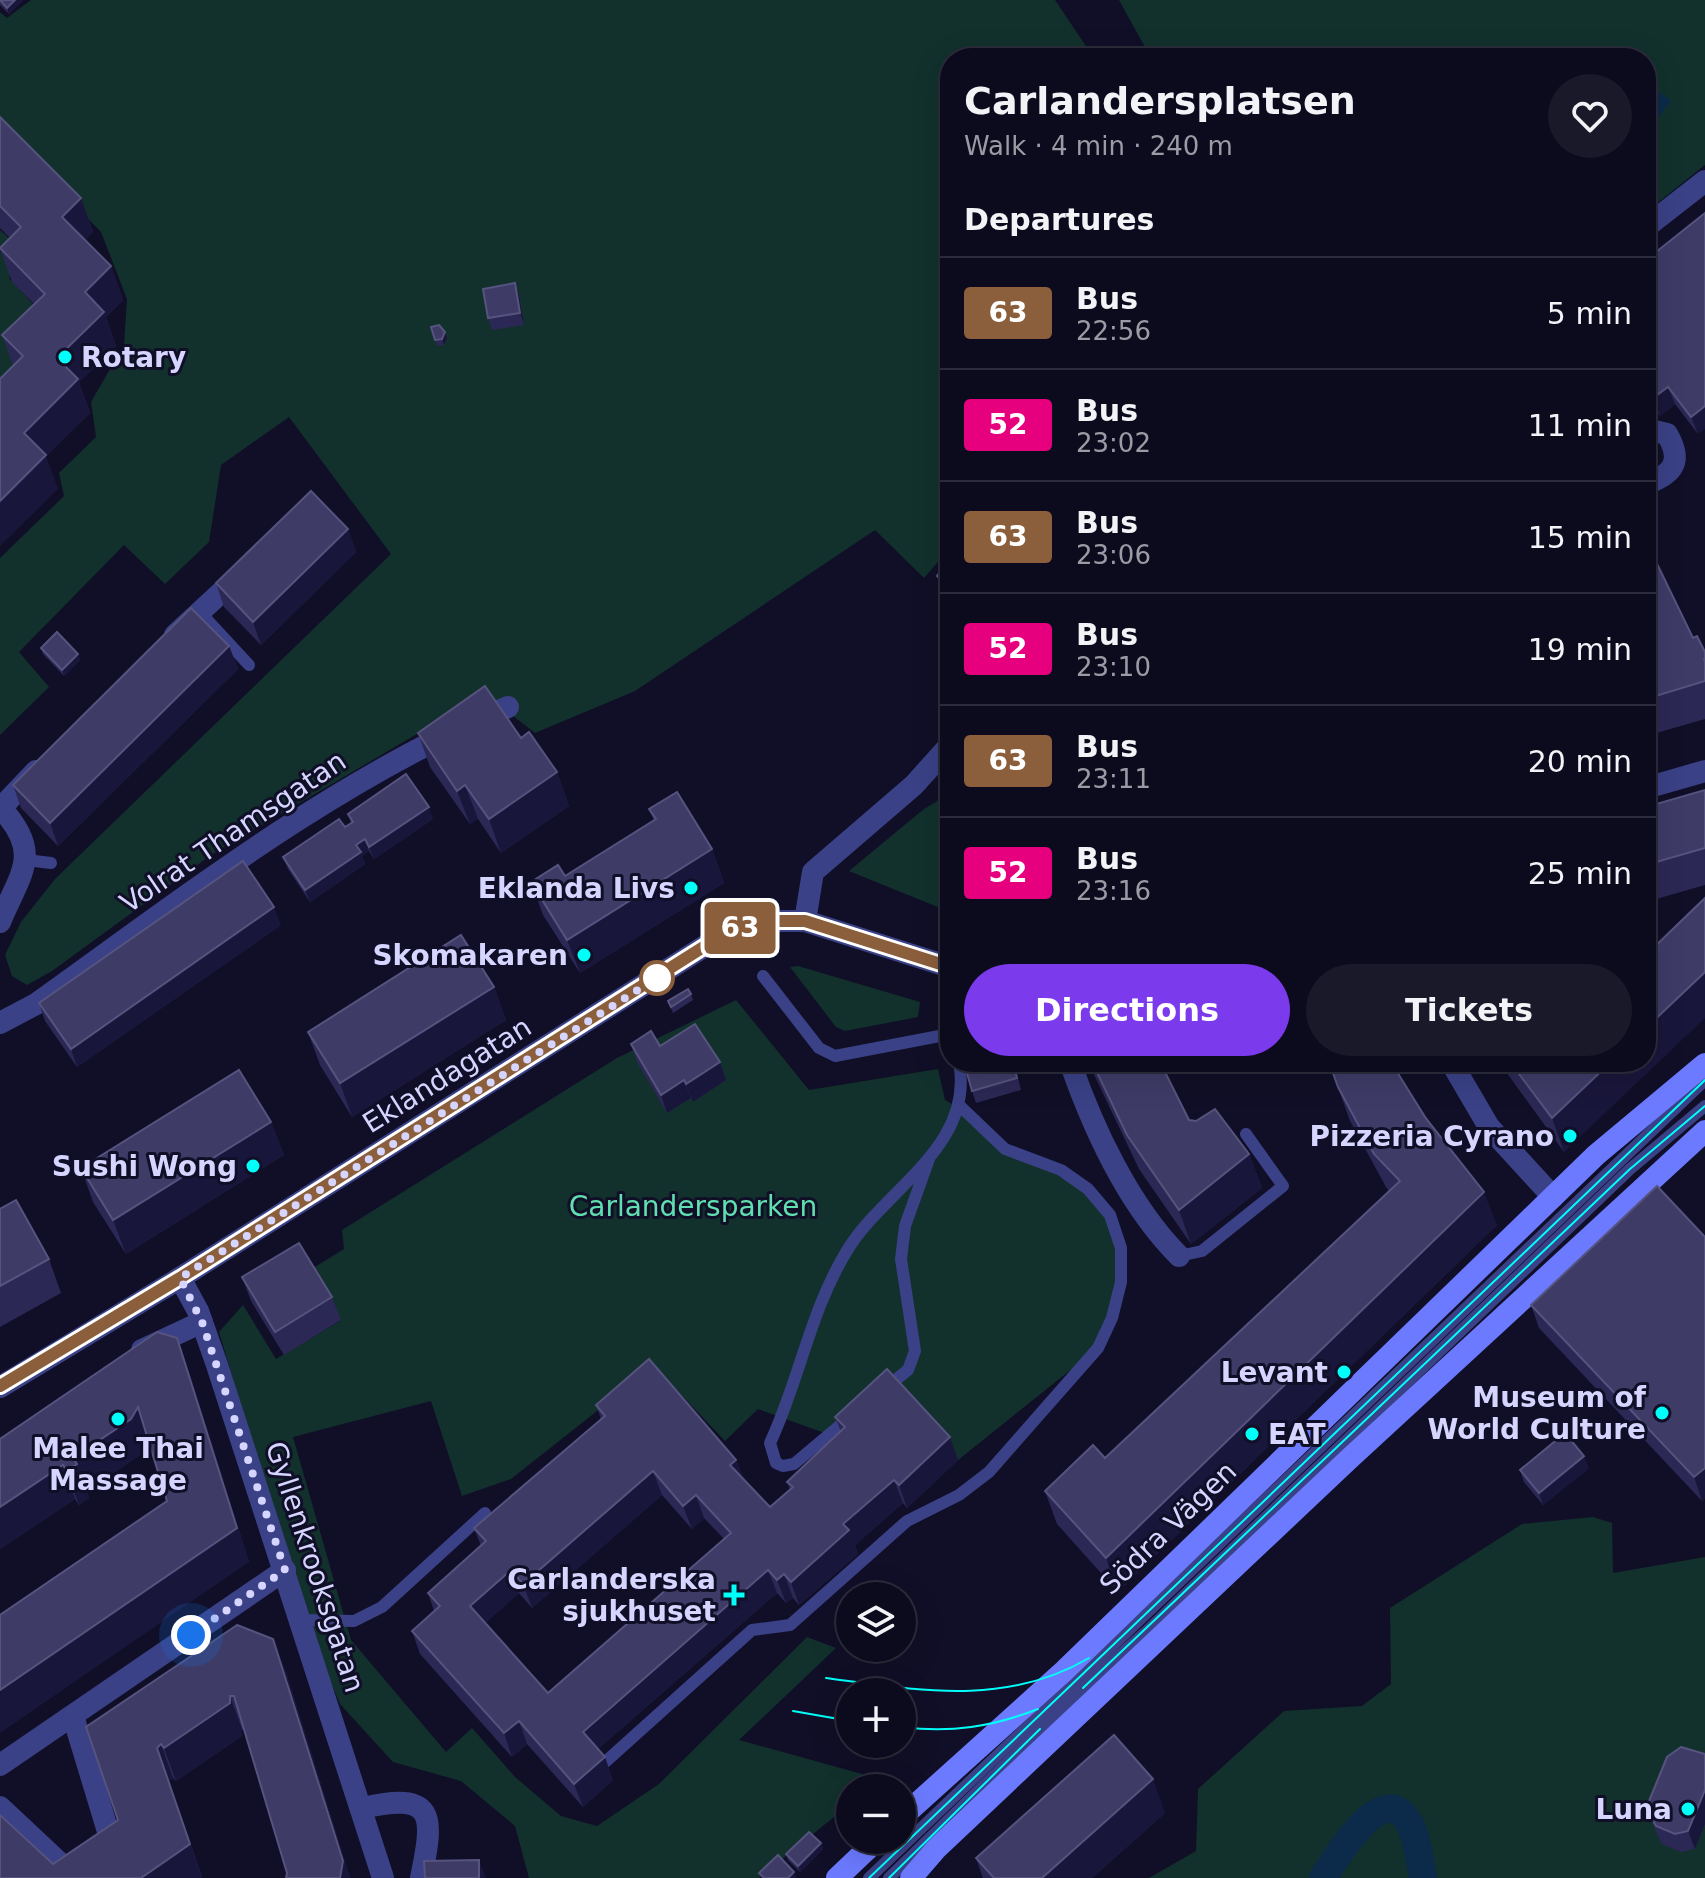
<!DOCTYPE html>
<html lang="en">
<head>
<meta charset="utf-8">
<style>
	body { margin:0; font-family:"DejaVu Sans",sans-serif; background:#1a192a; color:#f1f3f6; height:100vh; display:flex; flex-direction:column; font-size:30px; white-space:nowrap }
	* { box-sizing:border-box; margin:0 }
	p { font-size:26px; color:#9a9ba4 }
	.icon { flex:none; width:44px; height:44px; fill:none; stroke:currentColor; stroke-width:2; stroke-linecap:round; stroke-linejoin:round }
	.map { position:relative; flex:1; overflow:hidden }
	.drawer { position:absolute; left:940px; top:48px; width:716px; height:1024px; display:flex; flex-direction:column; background:#0c0b1d; border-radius:32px; box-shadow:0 8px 32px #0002,0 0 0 2px #2c2b3b }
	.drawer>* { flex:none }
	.badge { padding:0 16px; border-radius:6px; font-size:28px; line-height:52px }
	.buttons { position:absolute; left:836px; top:1582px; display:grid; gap:16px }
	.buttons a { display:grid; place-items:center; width:80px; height:80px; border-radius:50%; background:#0c0b1d; box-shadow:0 8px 32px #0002,0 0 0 2px #2c2b3b; font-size:40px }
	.you { position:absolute; width:40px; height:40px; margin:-20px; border:6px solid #fff; border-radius:50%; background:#1a73e8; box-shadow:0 0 0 12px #1a73e833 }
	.map>.badge { position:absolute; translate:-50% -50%; box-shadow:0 0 0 4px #fff }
	h2 { padding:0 24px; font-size:30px; line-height:72px }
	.round { display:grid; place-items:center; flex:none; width:84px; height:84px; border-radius:42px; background:#1a192a }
	.summary { display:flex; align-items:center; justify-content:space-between; height:136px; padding:0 24px }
	h1 { font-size:38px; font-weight:700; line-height:60px }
	.action { display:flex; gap:16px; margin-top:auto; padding:16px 24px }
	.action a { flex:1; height:92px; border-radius:48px; background:#7c3aed; color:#fff; font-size:32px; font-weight:700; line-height:92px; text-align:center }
	.action a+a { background:#1a192a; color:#f1f3f6 }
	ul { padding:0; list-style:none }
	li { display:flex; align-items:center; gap:24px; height:112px; padding:0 24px; border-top:2px solid #2c2b3b }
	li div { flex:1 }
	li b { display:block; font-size:30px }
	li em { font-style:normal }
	li .badge { min-width:88px; font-weight:700; text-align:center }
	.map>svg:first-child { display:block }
</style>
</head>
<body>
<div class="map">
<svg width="1705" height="1878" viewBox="0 0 1705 1878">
	<rect width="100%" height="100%" fill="#100f27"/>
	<g fill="#12312c">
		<polygon points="31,0 1055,0 1094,58 950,58 950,548 924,578 875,530 635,691 535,733 485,694 211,855 52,971 27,985 12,976 5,955 21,922 55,879 391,554 289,417 221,465 209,542 165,584 124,545 19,652 49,687 0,735 0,558 64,496 59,473 96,437 91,402 124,345 127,299 101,232 12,142 0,144 0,12 7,18"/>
		<polygon points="1119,0 1705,0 1705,165 1646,212 1646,58 1151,58"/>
		<polygon points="0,230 11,240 0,251 15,269 9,278 55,328 0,379"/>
		<polygon points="944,797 950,820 950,912 849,871 924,809"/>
		<polygon points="798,966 920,1002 918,1017 845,1031 836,1027 790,967"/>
		<polygon points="736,1000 809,1090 938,1069 945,1100 957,1107 1005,1149 1061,1170 1110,1215 1121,1282 1098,1348 958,1460 896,1393 844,1440 758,1409 725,1441 654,1366 511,1479 462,1496 431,1401 293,1437 351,1640 446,1752 472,1728 515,1777 561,1816 597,1826 659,1784 807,1637 836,1648 739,1740 862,1774 860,1788 850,1788 850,1804 759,1878 529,1878 515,1826 461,1781 393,1762 340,1704 304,1617 219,1332 243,1305 276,1359 340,1321 310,1270 344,1249 342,1230 617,1058"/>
		<polygon points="1593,1517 1612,1523 1613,1573 1705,1557 1705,1878 1149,1878 1196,1851 1198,1789 1284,1711 1362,1706 1391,1684 1390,1608 1522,1524"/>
	</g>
	<polygon fill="#0c2a49" points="1654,88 1671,101 1646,133 1646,98"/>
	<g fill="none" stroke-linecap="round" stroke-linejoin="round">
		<path stroke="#0c2a49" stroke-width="28" d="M1323,1878c14,-21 64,-109 89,-49 6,15 8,33 11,49"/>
		<g stroke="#3a4186" stroke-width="12">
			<polyline points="199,611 249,665"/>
			<polyline points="26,860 51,863"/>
			<polyline points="763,976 819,1048 835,1056 950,1034"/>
			<polyline points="1179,1256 1202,1251 1283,1186 1246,1134"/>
			<polyline points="884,1389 908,1370 915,1351 901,1259 905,1226 929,1159"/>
			<path d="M851,1416l-57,48 -11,2 -7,-3 -6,-20c30,-64 40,-133 78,-194 39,-62 127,-103 111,-187"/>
			<polyline points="302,1620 354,1621 382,1607 485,1513"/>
			<polyline points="603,1764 752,1630 790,1625 907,1521 959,1495 989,1472 1098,1348 1112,1318 1121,1282 1121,1248 1110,1215 1088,1189 1061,1170 1005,1149 960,1106"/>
			<polyline points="869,1878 1705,1080"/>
			<polyline points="889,1878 1097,1675 1147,1631 1630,1169 1705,1106"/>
		</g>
		<g stroke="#3a4186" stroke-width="22">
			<polyline points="1646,227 1705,181"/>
			<path d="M1646,429l21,5c16,27 7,40 -21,50"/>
			<polyline points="175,635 241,574"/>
			<path d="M0,807c44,47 20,66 0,115"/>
			<polyline points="1,808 36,771"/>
			<polyline points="805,921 813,872 914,785 950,745"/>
			<path d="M0,1023l36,-19c151,-108 300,-225 472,-297"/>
			<path d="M1070,1062c23,66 59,144 109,194"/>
			<polyline points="1451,1062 1489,1127 1553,1197"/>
			<polyline points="180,1278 198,1311 217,1365 383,1878"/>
			<polyline points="142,1350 202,1322"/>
			<polyline points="0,1765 285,1570"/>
			<polyline points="0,1807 65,1868 110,1838 73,1716"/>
			<path d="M362,1808c74,-17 72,7 59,70"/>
		</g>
		<g stroke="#3a4186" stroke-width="22">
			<polyline points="1646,788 1705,771"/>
			<polyline points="0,1387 180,1278 724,934 761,921 805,921 950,967"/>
		</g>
		<g stroke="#6c7aff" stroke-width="22">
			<polyline points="902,1817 1064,1671 1596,1155 1705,1064"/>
			<polyline points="837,1878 877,1840"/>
			<polyline points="911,1878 936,1849 1349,1459 1705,1131"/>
		</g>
		<g stroke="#01fff9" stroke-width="2">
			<path d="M826,1678c91,12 180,29 263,-20"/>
			<polyline points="1083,1688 1630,1169 1705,1106"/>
			<polyline points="793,1711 850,1721"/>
			<path d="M902,1727c49,6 90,0 136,-18"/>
			<polyline points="869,1878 1705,1080"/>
			<polyline points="889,1878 1040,1729"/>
		</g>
	</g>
	<g fill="#2c2855" fill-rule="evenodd">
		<polygon points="0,0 23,0 9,14 0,5"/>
		<polygon points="0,117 81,198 93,232 85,240 111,266 123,300 106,317 116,346 79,382 90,413 46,456 58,489 2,335 34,304 12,282 0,249 10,238 0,228"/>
		<polygon points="1646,260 1698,434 1675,404 1660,416 1646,398"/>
		<polygon points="515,283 519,295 524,325 492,330 488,318"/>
		<polygon points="445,332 447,338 444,345 437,346 435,340"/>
		<polygon points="348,529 356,552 261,645 224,607 216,583"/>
		<polygon points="1646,541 1693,638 1705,652 1705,719 1646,736"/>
		<polygon points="950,559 950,611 937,576"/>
		<polygon points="229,646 238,669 58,846 21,808 13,785"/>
		<polygon points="41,648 78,654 80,660 64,676 43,654"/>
		<polygon points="418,733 521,738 557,772 569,806 501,853 478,819 470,824 430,767"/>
		<polygon points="1705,790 1705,885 1646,902 1646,807"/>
		<polygon points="649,809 712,849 724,883 580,973 543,915 531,882 565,876 654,821"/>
		<polygon points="348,814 433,819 374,859 369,851 362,856 365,864 310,902 288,869 283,857 345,827 351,823"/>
		<polygon points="281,925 77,1067 45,1021 39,1003"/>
		<polygon points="494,987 506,1020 352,1117 320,1065 308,1032"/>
		<polygon points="691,994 693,1000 673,1013 668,1001"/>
		<polygon points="631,1044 660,1046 720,1062 726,1080 693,1102 691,1098 667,1113 637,1062"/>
		<polygon points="1014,1062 1021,1090 976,1103 972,1091 971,1064"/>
		<polygon points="1088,1062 1160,1062 1189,1120 1249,1154 1262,1188 1191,1244 1139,1169"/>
		<polygon points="1329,1062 1395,1069 1497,1225 1118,1592 1057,1524 1045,1491 1105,1458 1389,1191 1386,1187 1350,1121"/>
		<polygon points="1499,1062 1646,1062 1564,1152"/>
		<polygon points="271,1122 284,1155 126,1254 93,1202 81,1168"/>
		<polygon points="0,1209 49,1259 61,1293 0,1327"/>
		<polygon points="1705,1237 1705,1498 1702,1501 1539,1328 1531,1305"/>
		<polygon points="242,1277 332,1297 341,1320 284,1355 251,1301"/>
		<polygon points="177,1338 189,1372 249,1562 167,1501 149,1443 143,1453 87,1491 89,1498 79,1505 75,1499 0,1549 0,1439"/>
		<path d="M596,1405l140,55 7,18 27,29 20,-17 -3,-8 54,-50 -6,-15 115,20 8,23 -51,48 -4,-5 -48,42 3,9 -59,51 -6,-7 -7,5 -9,-10 -179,156 15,31 -30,27 -56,-63 -15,13 -92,-103 -8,-23 22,-20 -6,-18 53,-47 -7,-18 127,-109zM662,1495l30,34 12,-11 20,21 -176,154 -63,-70 34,-30 13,15z"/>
		<polygon points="1589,1468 1543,1505 1524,1482 1520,1470"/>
		<polygon points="286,1672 350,1878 286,1878 287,1873 244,1730 242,1729 242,1736 176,1781 173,1778 169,1781 202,1877 53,1864 118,1820 86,1727"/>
		<polygon points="1705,1754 1705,1824 1695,1849 1681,1852 1662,1844 1657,1834 1647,1806"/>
		<polygon points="1165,1813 1092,1878 983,1878 976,1858"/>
		<polygon points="821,1843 823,1849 800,1872 788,1860 786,1854"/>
	</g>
	<g fill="#19163b">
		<polygon points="15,0 23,0 9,14 7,8"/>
		<polygon points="81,198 93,232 75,250 62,217"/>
		<polygon points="111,266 123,300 106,317 116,346 79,382 90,413 46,456 58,489 0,546 0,501 24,433 85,292"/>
		<polygon points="515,283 519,295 524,325 520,313"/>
		<polygon points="445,332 447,338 444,345 442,339"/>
		<polygon points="1668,387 1675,404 1660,416 1653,398"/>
		<polygon points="1705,406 1705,429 1698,434 1691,417"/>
		<polygon points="348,529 356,552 261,645 253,622"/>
		<polygon points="229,646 238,669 58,846 50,823"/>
		<polygon points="78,654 80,660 64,676 62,670"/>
		<polygon points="557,772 569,806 501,853 489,819"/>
		<polygon points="465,785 478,819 470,824 457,791"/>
		<polygon points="429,807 433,819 374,859 369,847"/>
		<polygon points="365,839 369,851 362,856 365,864 310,902 305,890 356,845"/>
		<polygon points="712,849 724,883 580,973 567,940"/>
		<polygon points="274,907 281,925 77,1067 71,1049"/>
		<polygon points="1705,972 1705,1018 1564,1152 1552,1118 1611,1062 1646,1062 1646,1028"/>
		<polygon points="494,987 506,1020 352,1117 340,1083"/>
		<polygon points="720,1062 726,1080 693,1102 686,1084"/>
		<polygon points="684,1080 691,1098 667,1113 661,1095"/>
		<polygon points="271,1122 284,1155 126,1254 113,1220"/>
		<polygon points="1249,1154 1262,1188 1191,1244 1179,1210"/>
		<polygon points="1484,1192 1497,1225 1118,1592 1106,1558"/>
		<polygon points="177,1338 189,1372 249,1562 0,1733 0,1690 237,1528"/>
		<polygon points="138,1407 150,1441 143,1453 87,1491 89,1498 79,1505 67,1471 73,1458"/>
		<polygon points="950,1437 958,1460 907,1508 899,1485"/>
		<polygon points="1584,1456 1589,1468 1543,1505 1539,1493"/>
		<polygon points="736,1460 745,1483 730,1465"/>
		<polygon points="63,1465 75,1499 0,1549 0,1507"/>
		<polygon points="1705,1468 1705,1498 1702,1501 1694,1477"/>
		<polygon points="653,1471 662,1495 532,1608 523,1584"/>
		<polygon points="894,1480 903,1503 855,1545 858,1554 799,1605 791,1582 843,1524"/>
		<polygon points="696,1495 704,1518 692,1529 683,1506"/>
		<polygon points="511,1570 519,1593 478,1629 470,1606"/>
		<polygon points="768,1570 777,1593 591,1755 583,1732"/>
		<polygon points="784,1574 793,1598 786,1603 777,1580"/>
		<polygon points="273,1639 286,1672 350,1878 340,1878"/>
		<polygon points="230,1696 242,1729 242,1736 176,1781 164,1748"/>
		<polygon points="519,1721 527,1744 512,1757 504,1733"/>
		<polygon points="161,1744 173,1778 169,1781 202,1878 141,1878 157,1748"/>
		<polygon points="605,1757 613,1780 583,1807 574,1784"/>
		<polygon points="1153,1779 1165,1813 1092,1878 1042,1878"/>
		<polygon points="1705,1790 1705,1824 1695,1849 1688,1831"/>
		<polygon points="821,1843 823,1849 800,1872 798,1866"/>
		<polygon points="479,1860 486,1878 479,1878"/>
		<polygon points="794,1872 796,1878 788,1878"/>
	</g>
	<g fill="#3e3b67" stroke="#56537f" stroke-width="2" fill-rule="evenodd">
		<polygon points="0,0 15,0 7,8"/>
		<polygon points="0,117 81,198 62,217 111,266 85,292 104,312 57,358 78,379 24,433 46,455 0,501 0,379 23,356 2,335 45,294 0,248 21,227 0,206"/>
		<polygon points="1705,213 1705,406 1691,417 1668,387 1653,398 1646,388 1646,260"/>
		<polygon points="515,283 520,313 488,318 483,289"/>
		<polygon points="439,325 445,332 442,339 435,340 431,327"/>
		<polygon points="311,491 348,529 253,622 216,583"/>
		<polygon points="1646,541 1693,638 1697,636 1705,652 1705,658 1704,659 1705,662 1705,681 1646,699"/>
		<polygon points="950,559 950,589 937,576"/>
		<polygon points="191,608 229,646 50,823 13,785"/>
		<polygon points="57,632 78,654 62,670 41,648"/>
		<polygon points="485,686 521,738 529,732 557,772 489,819 465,785 457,791 418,733"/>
		<polygon points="406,774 429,807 369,847 365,839 356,845 361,852 305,890 283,857 339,819 345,827 353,822 348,814"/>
		<polygon points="1705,790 1705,848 1646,865 1646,807"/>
		<polygon points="677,792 712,849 567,940 531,882 558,865 565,876 656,819 649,809"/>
		<polygon points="243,861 274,907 71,1049 39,1003"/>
		<polygon points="1705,898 1705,972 1646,1028 1646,955"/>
		<polygon points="461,935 494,987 340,1083 308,1032"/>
		<polygon points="688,989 691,994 671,1007 668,1001"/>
		<polygon points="695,1024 720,1062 686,1084 684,1080 661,1095 631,1044 651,1031 660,1046"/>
		<polygon points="971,1062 1013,1062 1017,1078 972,1091 965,1066 971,1064"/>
		<polygon points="1092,1062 1160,1062 1189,1120 1196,1121 1215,1109 1249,1154 1179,1210 1127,1135"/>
		<polygon points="1329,1062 1392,1062 1394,1067 1425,1117 1484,1192 1106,1558 1045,1491 1093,1445 1105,1458 1400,1181 1374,1154 1338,1087"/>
		<polygon points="1510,1062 1611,1062 1552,1118"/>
		<polygon points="239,1070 271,1122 113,1220 81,1168"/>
		<polygon points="1657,1186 1705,1237 1705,1468 1694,1477 1531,1305"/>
		<polygon points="16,1200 49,1259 0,1286 0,1209"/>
		<polygon points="299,1243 332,1297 275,1332 242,1277"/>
		<polygon points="157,1332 177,1338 237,1528 0,1690 0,1615 167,1501 138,1407 131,1419 73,1458 77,1464 67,1471 63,1465 0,1507 0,1439"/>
		<path d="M649,1359l87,101 -6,5 40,42 23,-20 -6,-5 58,-55 -10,-10 52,-48 63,68 -51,48 -5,-5 -51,44 6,6 -58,52 -7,-8 -7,6 -9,-10 -185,162 22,25 -31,27 -55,-63 -15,12 -92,-102 28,-25 -12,-13 58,-52 -12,-13 131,-112 -9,-11zM653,1471l30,35 13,-11 35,38 -183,160 -78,-87 41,-36 12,14z"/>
		<polygon points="1565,1433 1584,1456 1539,1493 1520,1470"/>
		<polygon points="237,1625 273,1639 343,1861 340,1878 286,1878 287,1873 234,1696 230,1696 230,1703 164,1748 161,1744 157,1748 190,1844 141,1878 0,1878 0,1815 53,1864 118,1820 86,1727"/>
		<polygon points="1114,1735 1153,1779 1042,1878 994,1878 976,1858"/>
		<polygon points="1681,1747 1705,1754 1705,1790 1688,1831 1675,1834 1656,1826 1651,1817 1653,1809 1647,1806 1667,1757"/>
		<polygon points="809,1832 821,1843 798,1866 786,1854"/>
		<polygon points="778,1855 794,1872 788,1878 764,1878 759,1873"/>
		<polygon points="479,1860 479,1878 425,1878 424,1861"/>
	</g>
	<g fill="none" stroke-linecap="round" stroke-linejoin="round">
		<defs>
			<polyline id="line" points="0,1386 180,1278 724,934 761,921 805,921 950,967"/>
		</defs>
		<use href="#line" stroke="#fff" stroke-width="18"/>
		<use href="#line" stroke="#8b5e3c" stroke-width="12"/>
		<polyline stroke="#d5d5ff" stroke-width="8" stroke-dasharray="0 14.4" points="191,1635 285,1570 202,1322 180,1278 657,978"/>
	</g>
	<g fill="#01fff9" stroke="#100f27" stroke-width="3">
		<circle cx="65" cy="357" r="8"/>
		<circle cx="691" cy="888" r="8"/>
		<circle cx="584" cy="955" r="8"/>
		<circle cx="1570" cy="1136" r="8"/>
		<circle cx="253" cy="1166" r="8"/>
		<circle cx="1344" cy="1372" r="8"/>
		<circle cx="1662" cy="1413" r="8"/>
		<circle cx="118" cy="1419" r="8"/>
		<circle cx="1252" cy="1434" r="8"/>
		<path d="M730 1583h8v8h8v8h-8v8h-8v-8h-8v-8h8z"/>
		<circle cx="1688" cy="1809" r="8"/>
	</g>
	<circle fill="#fff" stroke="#8b5e3c" stroke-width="4" cx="657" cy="978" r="16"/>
	<g text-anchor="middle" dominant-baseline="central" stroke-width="6" stroke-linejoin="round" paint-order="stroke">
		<g font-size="28" font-weight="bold" fill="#d5d5ff" stroke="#100f27" text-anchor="end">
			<text x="81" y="357" text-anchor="start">Rotary</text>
			<text x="675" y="888">Eklanda Livs</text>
			<text x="568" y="955">Skomakaren</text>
			<text x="1554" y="1136">Pizzeria Cyrano</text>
			<text x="237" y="1166">Sushi Wong</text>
			<text x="1328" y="1372">Levant</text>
			<text x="1646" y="1397">Museum of<tspan x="1646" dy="32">World Culture</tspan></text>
			<text x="1268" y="1434" text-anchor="start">EAT</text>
			<text x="118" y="1448" text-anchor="middle">Malee Thai<tspan x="118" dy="32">Massage</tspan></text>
			<text x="716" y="1579">Carlanderska<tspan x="716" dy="32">sjukhuset</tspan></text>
			<text x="1672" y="1809">Luna</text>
		</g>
		<g font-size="28" fill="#d5d5ff" stroke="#100f27">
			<text transform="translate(233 832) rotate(-34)">Volrat Thamsgatan</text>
			<text transform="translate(447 1075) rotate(-32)">Eklandagatan</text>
			<text transform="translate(1168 1528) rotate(-44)">Södra Vägen</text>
			<text transform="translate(315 1567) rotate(72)">Gyllenkrooksgatan</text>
		</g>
		<g font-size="28" fill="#60e0b0" stroke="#100f27">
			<text x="693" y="1206">Carlandersparken</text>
		</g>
	</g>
</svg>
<div class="buttons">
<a><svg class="icon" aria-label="layers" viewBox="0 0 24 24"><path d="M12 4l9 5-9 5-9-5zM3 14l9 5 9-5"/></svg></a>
<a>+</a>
<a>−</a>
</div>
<div class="you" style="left:191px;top:1635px"></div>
<b class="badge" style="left:740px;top:928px;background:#8b5e3c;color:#fff">63</b>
<section class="drawer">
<div class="summary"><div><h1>Carlandersplatsen</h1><p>Walk · 4 min · 240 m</p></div><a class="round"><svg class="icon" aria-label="heart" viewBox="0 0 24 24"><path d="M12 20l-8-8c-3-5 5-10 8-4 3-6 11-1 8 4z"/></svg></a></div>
<h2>Departures</h2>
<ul>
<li><span class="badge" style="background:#8b5e3c;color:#fff">63</span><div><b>Bus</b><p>22:56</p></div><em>5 min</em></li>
<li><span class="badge" style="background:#e6007e;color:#fff">52</span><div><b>Bus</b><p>23:02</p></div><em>11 min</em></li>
<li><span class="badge" style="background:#8b5e3c;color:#fff">63</span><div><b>Bus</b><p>23:06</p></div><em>15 min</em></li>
<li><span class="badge" style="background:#e6007e;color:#fff">52</span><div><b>Bus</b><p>23:10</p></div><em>19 min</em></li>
<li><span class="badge" style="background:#8b5e3c;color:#fff">63</span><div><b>Bus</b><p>23:11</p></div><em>20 min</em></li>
<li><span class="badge" style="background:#e6007e;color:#fff">52</span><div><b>Bus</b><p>23:16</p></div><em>25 min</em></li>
</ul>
<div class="action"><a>Directions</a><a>Tickets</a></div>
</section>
</div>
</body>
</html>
